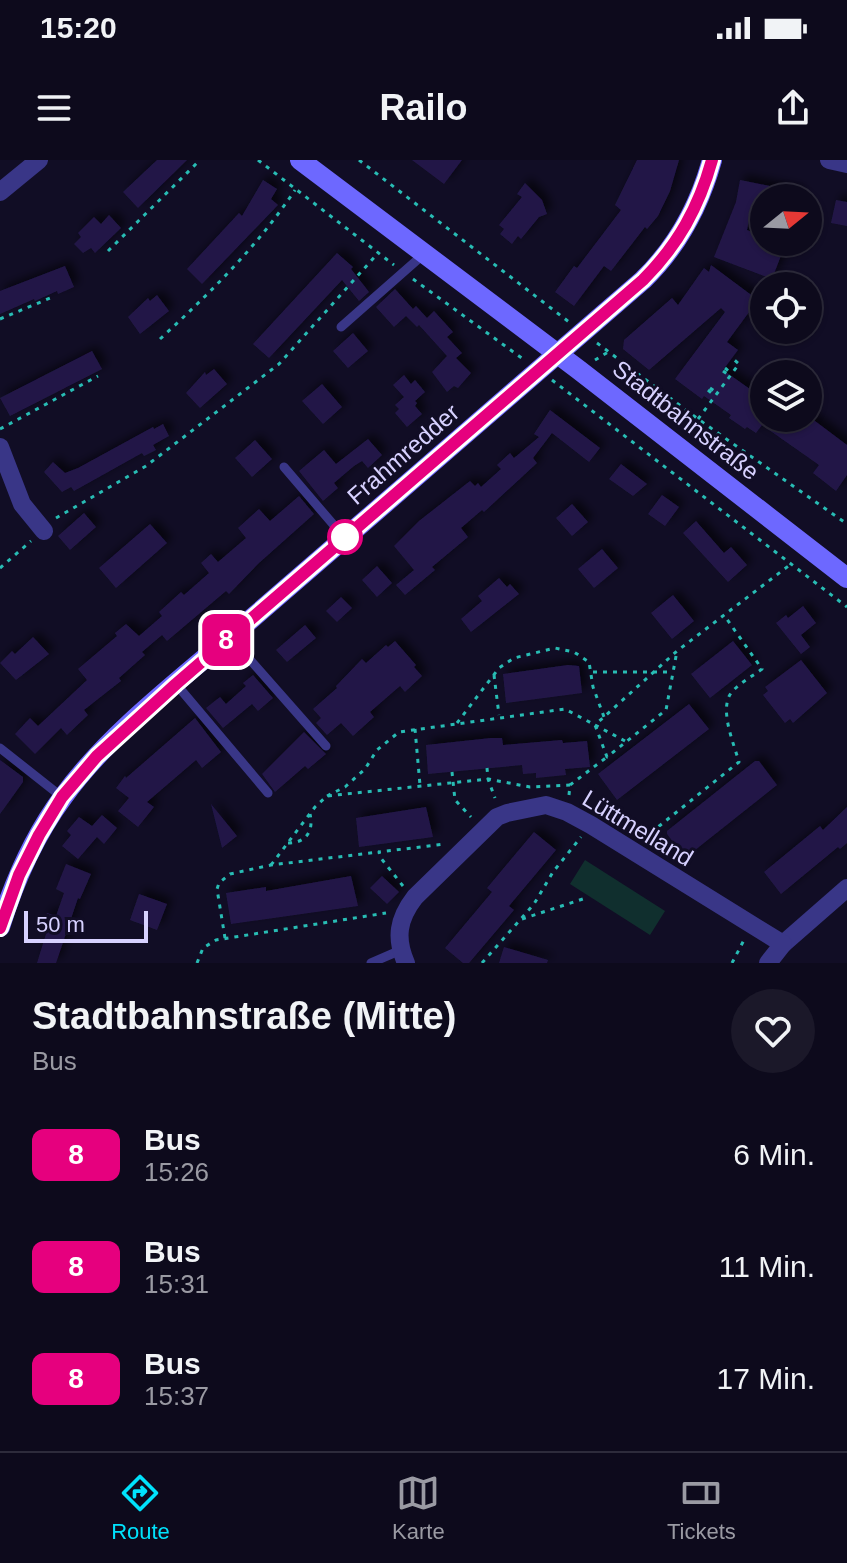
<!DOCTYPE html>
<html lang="de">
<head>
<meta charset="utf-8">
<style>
	body { margin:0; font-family:Helvetica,sans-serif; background:#1b1829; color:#f1f3f6; height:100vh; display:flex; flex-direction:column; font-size:30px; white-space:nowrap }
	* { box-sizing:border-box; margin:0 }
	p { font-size:26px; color:#9a9aa3 }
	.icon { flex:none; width:44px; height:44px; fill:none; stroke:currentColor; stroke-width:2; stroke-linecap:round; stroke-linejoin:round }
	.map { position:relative; height:803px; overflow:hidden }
	.side { display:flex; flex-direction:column; background:#0d0a1c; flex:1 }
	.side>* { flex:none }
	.badge { padding:0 16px; border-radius:12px; font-size:28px; line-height:52px }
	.needle { width:52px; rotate:72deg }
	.tools { position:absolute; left:750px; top:24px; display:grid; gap:16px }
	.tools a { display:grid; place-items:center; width:72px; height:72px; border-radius:50%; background:#0d0a1c; box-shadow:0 2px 6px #0004,0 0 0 2px #2d2b3b; font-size:40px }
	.scale { position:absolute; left:24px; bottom:20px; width:124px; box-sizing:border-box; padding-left:8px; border:4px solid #d7d1ff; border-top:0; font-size:22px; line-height:28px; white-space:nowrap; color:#d7d1ff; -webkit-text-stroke:6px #110d25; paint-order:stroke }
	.map>.badge { position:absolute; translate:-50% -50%; box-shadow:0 0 0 4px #fff }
	.round { display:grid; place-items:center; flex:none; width:84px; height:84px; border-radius:42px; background:#1b1829 }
	.head { display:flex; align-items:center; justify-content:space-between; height:136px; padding:0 32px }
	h1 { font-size:38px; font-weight:800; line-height:60px }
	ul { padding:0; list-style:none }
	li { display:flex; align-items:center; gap:24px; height:112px; padding:0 32px }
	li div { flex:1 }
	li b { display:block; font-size:30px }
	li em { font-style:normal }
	li .badge { min-width:88px; font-weight:700; text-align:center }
	.status { display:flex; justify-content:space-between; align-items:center; height:56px; padding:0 40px; background:#0d0a1c; direction:ltr }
	.status svg { height:22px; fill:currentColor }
	header { display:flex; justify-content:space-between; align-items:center; height:104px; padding:0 32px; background:#0d0a1c; font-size:36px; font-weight:800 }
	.tab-bar { display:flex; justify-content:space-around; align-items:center; height:112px; border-top:2px solid #2d2b3b; background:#0d0a1c; font-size:22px; color:#9a9aa3 }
	.tab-bar a { display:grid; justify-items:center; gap:4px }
	.tab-bar .selected { color:#00e2fc }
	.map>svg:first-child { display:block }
</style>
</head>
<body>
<div class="status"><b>15:20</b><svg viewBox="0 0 49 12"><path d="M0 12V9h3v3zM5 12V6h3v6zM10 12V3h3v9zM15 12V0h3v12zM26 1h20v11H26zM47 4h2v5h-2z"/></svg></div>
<header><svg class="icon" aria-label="menu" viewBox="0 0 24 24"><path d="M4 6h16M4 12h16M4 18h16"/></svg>Railo<svg class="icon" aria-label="share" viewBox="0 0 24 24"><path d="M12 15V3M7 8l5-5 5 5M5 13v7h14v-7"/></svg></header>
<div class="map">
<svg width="847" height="803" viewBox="0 0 847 803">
	<defs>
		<filter id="shadow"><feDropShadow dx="5.5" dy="-5.5" stdDeviation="4" flood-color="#0009"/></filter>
	</defs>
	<rect width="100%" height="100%" fill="#110d25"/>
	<polygon fill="#102f2e" points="585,700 665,751 650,775 570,724"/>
	<g fill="#221847" filter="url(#shadow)">
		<polygon points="157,0 187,0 138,48 123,32"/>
		<polygon points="412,0 462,0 444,24"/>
		<polygon points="637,0 679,0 670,31 658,56 647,69 645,67 611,111 604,106 574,146 555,132 574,106 577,108 621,50 615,45"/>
		<polygon points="263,20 277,29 271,39 278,45 202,124 187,109 239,53 242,56"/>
		<polygon points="740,20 799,32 799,38 764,38 764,47 752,45 747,70 764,77 764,82 785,85 772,119 714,97 736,42"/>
		<polygon points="525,23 542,40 547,54 539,57 521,79 518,76 512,84 500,74 504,69 499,65 522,37 517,34"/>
		<polygon points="836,40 847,42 847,66 831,63"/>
		<polygon points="109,55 121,68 95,93 91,88 83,93 74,84 81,77 78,73 94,57 101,64"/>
		<polygon points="337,93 353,107 351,109 369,132 359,141 342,120 269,198 253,184"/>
		<polygon points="711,105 758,140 727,182 738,190 723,210 764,239 764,258 811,258 847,285 847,315 836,331 813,313 819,305 762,265 756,273 747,267 745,269 729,258 731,255 704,236 702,239 675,219 725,152 721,148 649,210 623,189 624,180 672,138 678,145 704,108 709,112"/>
		<polygon points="65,106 74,127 58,134 57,131 35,141 34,139 0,154 0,131"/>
		<polygon points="395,129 413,149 410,152 416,146 427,158 434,151 453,172 447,177 462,193 456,198 471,213 458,228 454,226 447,232 432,212 447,196 419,165 417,167 406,156 394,167 376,147"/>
		<polygon points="157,135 169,151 140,174 128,157 148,138 150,141"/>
		<polygon points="353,173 368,191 348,208 333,191"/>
		<polygon points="92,191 102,209 10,256 0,238"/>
		<polygon points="214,209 227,224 200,248 186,233 205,212 206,215"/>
		<polygon points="404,215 411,224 415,220 425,232 415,241 417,243 415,246 422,254 407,267 395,253 399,249 395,245 404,237 393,225"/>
		<polygon points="322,224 342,247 323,264 302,241"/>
		<polygon points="550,250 600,288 589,302 552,273 533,298 537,303 484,352 482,350 461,368 468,377 432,407 435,410 405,435 396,425 414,410 394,386 419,361 470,321 475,326 478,323 481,327 501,309 497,305 510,293 514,298 539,277 534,274"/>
		<polygon points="163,264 169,276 153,285 156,290 144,296 142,293 74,331 71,327 62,332 44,312 53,302 65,313 78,308 153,267 154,269"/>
		<polygon points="368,279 382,295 368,308 362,301 354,306 334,323 338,328 323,341 299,311 324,290 336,304"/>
		<polygon points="255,280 272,299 252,317 235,298"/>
		<polygon points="621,304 647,324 633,336 609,319"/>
		<polygon points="662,335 679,347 665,366 648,354"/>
		<polygon points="299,336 314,354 259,403 229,434 226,431 167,481 162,475 142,492 145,495 119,518 121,521 84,550 88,555 67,575 61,568 35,594 15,574 30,558 38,566 87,520 78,509 117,476 115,473 126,464 139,476 162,456 159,452 181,432 184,435 209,413 201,403 211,394 218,402 246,378 238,368 259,349 270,361"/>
		<polygon points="572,344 588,362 572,376 556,358"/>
		<polygon points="84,353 96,367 70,390 58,376"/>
		<polygon points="696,361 724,393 731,387 747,405 728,422 683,373"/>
		<polygon points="150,364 167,383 116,428 99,408"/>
		<polygon points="602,389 618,408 594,428 578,409"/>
		<polygon points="377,406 392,423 377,437 362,420"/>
		<polygon points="499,418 507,427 510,424 519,434 471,472 461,459 482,441 478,436"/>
		<polygon points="673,435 694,461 672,479 651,453"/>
		<polygon points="341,437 352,448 337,462 326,451"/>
		<polygon points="803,446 816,463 801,475 810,487 801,494 776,463 786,455 788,458"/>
		<polygon points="305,465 316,478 287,502 276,490"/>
		<polygon points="33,477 49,494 16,520 0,503 12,491 15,494"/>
		<polygon points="395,481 416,505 414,507 422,516 405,532 400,526 370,552 374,557 353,576 341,563 327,575 316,563 321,558 313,549 337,528 336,526 362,499 366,503 386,485 388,487"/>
		<polygon points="733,481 752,505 710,538 691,514"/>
		<polygon points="801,500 827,533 793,563 790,559 785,563 763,535 768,531 765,527"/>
		<polygon points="568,505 579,506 582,533 506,543 503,514"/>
		<polygon points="253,515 273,538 258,551 252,544 223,568 206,548 220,537 226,544 246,526 243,523"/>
		<polygon points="689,544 709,569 617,640 598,614"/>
		<polygon points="195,558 221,592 202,608 196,600 147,642 154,647 138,667 118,651 129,638 116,628 125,616 126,618"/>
		<polygon points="304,572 326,594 308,609 305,606 275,632 262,614"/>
		<polygon points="491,578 502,578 503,585 562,580 563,583 587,581 590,607 565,609 566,615 536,618 536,613 523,614 522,605 428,614 426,585"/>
		<polygon points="0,600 23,617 23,622 0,654"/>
		<polygon points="755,601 759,601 777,625 685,698 667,674 667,671"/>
		<polygon points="211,644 237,676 222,688"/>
		<polygon points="426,647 433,677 359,687 356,658"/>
		<polygon points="847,647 847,683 840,689 838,687 781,734 764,712 820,666 823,670"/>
		<polygon points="102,655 117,668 104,684 97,677 78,699 62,686 71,675 67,671 79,657 92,666"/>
		<polygon points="534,672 556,690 509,746 514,750 469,803 463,803 445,788 492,732 487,728"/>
		<polygon points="66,704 91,714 80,739 78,738 56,803 37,803 46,774 40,772 47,753 56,756 64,733 56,729"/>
		<polygon points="351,716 358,746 231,764 226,733 266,727 266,731"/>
		<polygon points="382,716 399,732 387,744 370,728"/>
		<polygon points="139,734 167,744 157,770 130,760"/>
		<polygon points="504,787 548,800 547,803 499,803"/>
	</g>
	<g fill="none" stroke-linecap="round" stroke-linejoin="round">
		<g stroke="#28bcb4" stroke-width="3" stroke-dasharray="4 6" stroke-linecap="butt">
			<polyline points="258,0 394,105"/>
			<polyline points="359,0 569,162"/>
			<polyline points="108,91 200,0"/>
			<polyline points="413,119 523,199"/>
			<polyline points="0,159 55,136"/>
			<path d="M160,179c50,-46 97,-92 135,-149"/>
			<polyline points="597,183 698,259 847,364"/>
			<polyline points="595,200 608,192"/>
			<polyline points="725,208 732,214"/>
			<polyline points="723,211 730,216"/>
			<polyline points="552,220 847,447"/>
			<polyline points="710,228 717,233"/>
			<polyline points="708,230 715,236"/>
			<polyline points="698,259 739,204 732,198"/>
			<polyline points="0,269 98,216"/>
			<polyline points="56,358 146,306 279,204 378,93"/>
			<polyline points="0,408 31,381"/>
			<polyline points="593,512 673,512"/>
			<polyline points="494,515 499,555"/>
			<polyline points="457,563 499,508 514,498 555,488 574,492 589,502 593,527 604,557"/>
			<polyline points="415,569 420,625"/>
			<polyline points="625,581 595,565 677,491 791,404"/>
			<polyline points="487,608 488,619 495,638"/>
			<polyline points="452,612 455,640 471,657"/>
			<polyline points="569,635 570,625 607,597"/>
			<polyline points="327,636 345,627 365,609 377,590 399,572 565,549 595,565 607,597 666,550 677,491"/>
			<path d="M643,679l96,-77c-5,-18 -20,-52 -8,-69 8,-10 22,-17 31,-24l-38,-54"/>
			<path d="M288,683c18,0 26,-12 22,-29"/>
			<polyline points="271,705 315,647 327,636 488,619 530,627 570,625"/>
			<polyline points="403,726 380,697 379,692 445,684"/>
			<polyline points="522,759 586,738"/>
			<polyline points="225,778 217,729 219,723 230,714 271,705 379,692"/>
			<polyline points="197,803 203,788 216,780 386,753"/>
			<polyline points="482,803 534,744 553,712 581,677"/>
			<polyline points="732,803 745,778"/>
		</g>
		<g stroke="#393687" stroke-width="9">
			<polyline points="341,167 425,93"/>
			<polyline points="284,307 344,377"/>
			<polyline points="230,477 326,586"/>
			<polyline points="176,524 268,633"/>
			<polyline points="0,588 62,637"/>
			<polyline points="371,803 401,790"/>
		</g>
		<g stroke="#393687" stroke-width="18">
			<polyline points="829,0 847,4"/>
			<polyline points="0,32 39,0"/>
			<polyline points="0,287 22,344 44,371"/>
			<polyline points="783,784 847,728"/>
			<path d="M406,803c-11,-25 -8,-44 9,-66l82,-80 10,-4 39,-8 21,7 24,13 192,119 -15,19"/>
		</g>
		<g stroke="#6d68ff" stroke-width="20">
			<polyline points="300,0 579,210 847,418"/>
			<path d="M0,767c14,-45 35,-92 63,-130 48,-67 131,-128 194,-183 128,-112 258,-222 386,-334 35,-34 56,-73 69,-120"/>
		</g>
	</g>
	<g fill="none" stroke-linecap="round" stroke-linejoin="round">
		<defs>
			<path id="line" d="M0,768l19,-53 20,-40 23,-38 35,-41 79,-72 467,-404c35,-35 56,-73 69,-120"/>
		</defs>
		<use href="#line" stroke="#fff" stroke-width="18"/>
		<use href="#line" stroke="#e6007e" stroke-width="12"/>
	</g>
	<circle fill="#fff" stroke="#e6007e" stroke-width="4" cx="345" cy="377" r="16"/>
	<g text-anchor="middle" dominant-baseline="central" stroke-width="6" stroke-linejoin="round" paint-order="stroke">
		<g font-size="24" fill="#d7d1ff" stroke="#110d25">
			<text transform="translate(686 260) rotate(38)">Stadtbahnstraße</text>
			<text transform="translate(403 294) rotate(-41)">Frahmredder</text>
			<text transform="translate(638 668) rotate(31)">Lüttmelland</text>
		</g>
	</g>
</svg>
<div class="tools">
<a><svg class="needle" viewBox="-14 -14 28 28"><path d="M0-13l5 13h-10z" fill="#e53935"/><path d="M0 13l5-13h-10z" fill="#9a9aa3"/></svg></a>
<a><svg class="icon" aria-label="locate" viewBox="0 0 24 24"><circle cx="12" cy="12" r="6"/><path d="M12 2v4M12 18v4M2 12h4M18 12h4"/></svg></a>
<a><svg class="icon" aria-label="layers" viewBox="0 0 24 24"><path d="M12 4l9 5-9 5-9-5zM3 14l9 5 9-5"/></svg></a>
</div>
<div class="scale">50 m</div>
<b class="badge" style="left:226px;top:480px;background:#e6007e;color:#fff">8</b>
</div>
<section class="side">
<div class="head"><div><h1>Stadtbahnstraße (Mitte)</h1><p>Bus</p></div><a class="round"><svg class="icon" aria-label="heart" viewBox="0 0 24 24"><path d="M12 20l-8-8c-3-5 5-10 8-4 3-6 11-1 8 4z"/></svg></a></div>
<ul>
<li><span class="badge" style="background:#e6007e;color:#fff">8</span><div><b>Bus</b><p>15:26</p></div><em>6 Min.</em></li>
<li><span class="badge" style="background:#e6007e;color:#fff">8</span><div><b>Bus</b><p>15:31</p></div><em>11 Min.</em></li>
<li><span class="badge" style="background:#e6007e;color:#fff">8</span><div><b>Bus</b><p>15:37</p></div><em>17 Min.</em></li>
</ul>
</section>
<nav class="tab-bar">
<a class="selected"><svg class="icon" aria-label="directions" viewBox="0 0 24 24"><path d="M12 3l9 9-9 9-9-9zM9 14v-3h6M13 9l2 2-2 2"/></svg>Route</a>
<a><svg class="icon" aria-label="map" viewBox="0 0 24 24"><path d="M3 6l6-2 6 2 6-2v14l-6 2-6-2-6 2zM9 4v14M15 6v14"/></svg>Karte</a>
<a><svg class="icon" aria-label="tickets" viewBox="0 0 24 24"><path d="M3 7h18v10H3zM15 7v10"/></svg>Tickets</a>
</nav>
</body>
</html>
